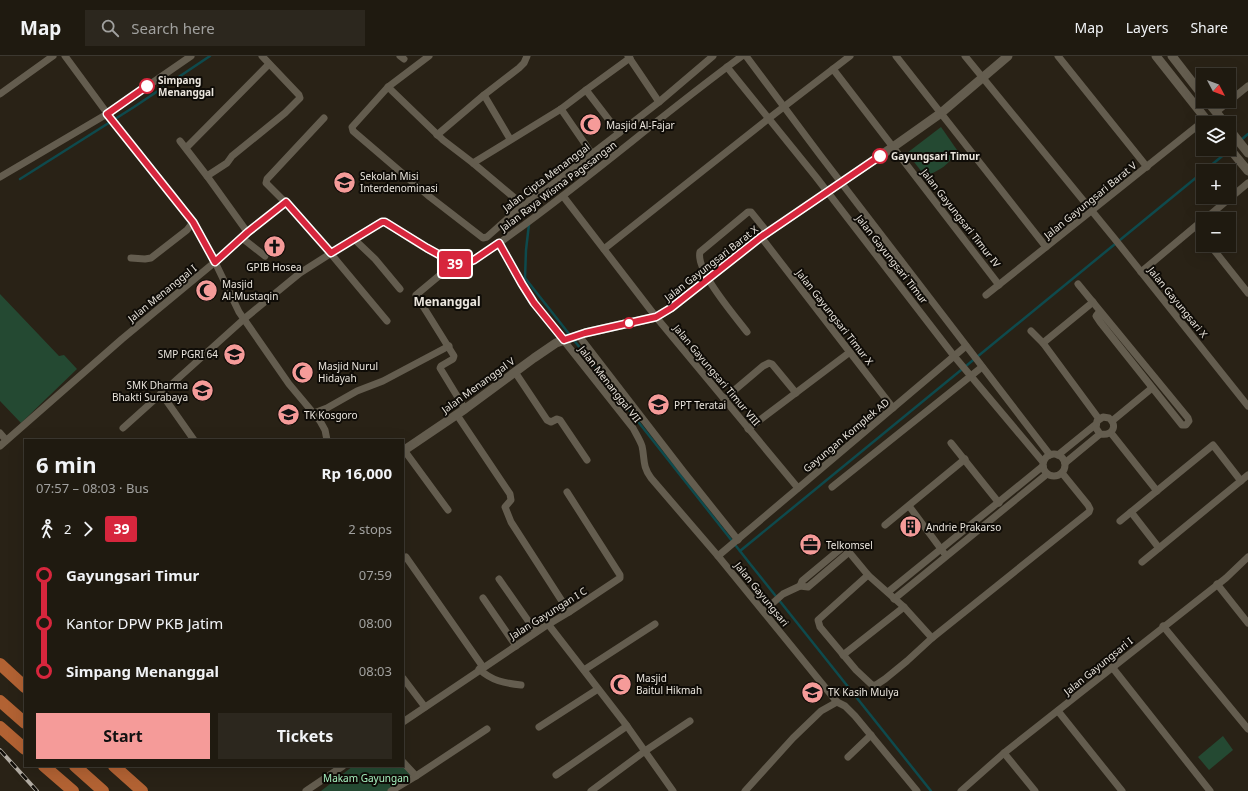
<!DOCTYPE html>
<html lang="en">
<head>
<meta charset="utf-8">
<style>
	body { margin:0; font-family:"Noto Sans",sans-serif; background:#2c271e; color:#f1f3f6; height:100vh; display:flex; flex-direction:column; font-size:15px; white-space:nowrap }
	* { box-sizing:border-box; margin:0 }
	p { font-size:13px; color:#a1a19f }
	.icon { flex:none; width:22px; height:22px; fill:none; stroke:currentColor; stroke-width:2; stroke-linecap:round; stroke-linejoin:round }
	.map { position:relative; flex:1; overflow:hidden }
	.details { position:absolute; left:24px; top:383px; width:380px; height:328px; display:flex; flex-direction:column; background:#1f1a10; border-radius:0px; box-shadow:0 4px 16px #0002,0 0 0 1px #3c3830 }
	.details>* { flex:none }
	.badge { padding:0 8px; border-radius:3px; font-size:14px; line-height:26px }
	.needle { width:26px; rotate:131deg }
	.controls { position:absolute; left:1196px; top:12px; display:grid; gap:8px }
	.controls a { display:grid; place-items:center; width:40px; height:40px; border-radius:0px; background:#1f1a10; box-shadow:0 4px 16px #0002,0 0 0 1px #3c3830; font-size:20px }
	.map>.badge { position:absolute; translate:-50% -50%; box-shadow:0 0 0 2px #fff }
	.legs { display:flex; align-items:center; gap:6px; height:44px; padding:0 12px; font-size:13px }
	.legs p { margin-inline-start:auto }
	.overview { display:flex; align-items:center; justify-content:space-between; height:68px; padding:0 12px }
	h1 { font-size:22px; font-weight:700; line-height:30px }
	.action { display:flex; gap:8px; margin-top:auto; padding:8px 12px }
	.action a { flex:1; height:46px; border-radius:0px; background:#f59b99; color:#111; font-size:16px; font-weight:700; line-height:46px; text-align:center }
	.action a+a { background:#2c271e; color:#f1f3f6 }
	ul { padding:0 12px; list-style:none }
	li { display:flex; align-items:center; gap:14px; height:48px; font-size:15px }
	li i { display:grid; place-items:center; width:6px; height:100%; margin:0 5px; background:currentColor }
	li i::after { content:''; width:10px; height:10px; margin:-5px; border:3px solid; border-radius:50%; background:#1f1a10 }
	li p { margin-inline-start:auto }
	li:first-child i { background:linear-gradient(#0000 50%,currentColor 0) }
	li:last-child i { background:linear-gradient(currentColor 50%,#0000 0) }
	header { display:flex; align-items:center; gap:24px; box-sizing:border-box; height:56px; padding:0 20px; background:#1f1a10; border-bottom:1px solid #3c3830 }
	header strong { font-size:19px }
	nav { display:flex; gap:22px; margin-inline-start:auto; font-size:14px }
	.search { width:280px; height:36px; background:#2c271e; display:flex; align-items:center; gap:10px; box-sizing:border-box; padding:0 14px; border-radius:0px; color:#a1a19f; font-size:15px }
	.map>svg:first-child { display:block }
</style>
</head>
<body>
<header>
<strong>Map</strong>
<div class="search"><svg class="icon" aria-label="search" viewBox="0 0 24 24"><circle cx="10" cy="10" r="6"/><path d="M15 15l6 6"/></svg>Search here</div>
<nav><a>Map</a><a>Layers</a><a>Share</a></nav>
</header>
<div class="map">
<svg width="1248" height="735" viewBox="0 0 1248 735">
	<rect width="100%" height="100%" fill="#292216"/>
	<g fill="#244932">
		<path d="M941,71l16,23c-8,15 -16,20 -32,26l-18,-23z"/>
		<polygon points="0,238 59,300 64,299 77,313 21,367 0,345"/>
		<polygon points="1223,680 1233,694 1209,714 1198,701"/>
		<polygon points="353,710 403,710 412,720 387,735 321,735"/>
	</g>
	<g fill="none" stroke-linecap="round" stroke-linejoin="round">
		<g stroke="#0e4a4d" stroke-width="2.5">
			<polyline points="1241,84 1248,78"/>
			<polyline points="1204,115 1237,88"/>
			<polyline points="20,123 134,51 210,0"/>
			<polyline points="529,168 526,194 525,222 751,509 931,735"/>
			<polyline points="740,495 1203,116"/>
		</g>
		<g stroke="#645d4f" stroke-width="7">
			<polyline points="65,0 118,72 173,139 193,166 215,206 239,256 289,328 320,365 325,374 327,384"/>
			<polyline points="400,0 404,3"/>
			<polyline points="429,0 388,31 352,71 353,75 430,141 483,182 487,181 523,149 550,130 619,77 659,46 713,0"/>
			<polyline points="628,0 659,46"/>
			<polyline points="746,0 820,99 1050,399"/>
			<polyline points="896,0 1046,191"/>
			<polyline points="965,0 1114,182 1248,350"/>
			<polyline points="1058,0 1147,111"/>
			<polyline points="727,11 816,121 954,300 1043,406"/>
			<polyline points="833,13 999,229"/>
			<polyline points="388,31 443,84 473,107 523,149"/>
			<polyline points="0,38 53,0"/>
			<polyline points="484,39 510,83"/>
			<polyline points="561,53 592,98"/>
			<polyline points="1216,56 1248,30"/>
			<polyline points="324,62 267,123 266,127 301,162 387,265"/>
			<polyline points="619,77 586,34 630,2"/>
			<polyline points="437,79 484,39 519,12 524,7 527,0"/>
			<polyline points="180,85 207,120"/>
			<polyline points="186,92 269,8"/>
			<polyline points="473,107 561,53 586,34"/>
			<polyline points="0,121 107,58 191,0"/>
			<polyline points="563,140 656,261 798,432"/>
			<polyline points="1205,163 1248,127"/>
			<polyline points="1196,171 1203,180"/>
			<polyline points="248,177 207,120 227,107 232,100 285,57 300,42 299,39 262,0"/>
			<polyline points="761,181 893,352"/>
			<polyline points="242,182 265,200"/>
			<polyline points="354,183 375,203 400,233"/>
			<path d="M499,187l23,41 12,19 99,125c3,6 7,12 9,18 3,13 0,20 9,32l67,78 119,146 8,4 10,10 62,75"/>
			<polyline points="1210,189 1248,237"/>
			<polyline points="604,193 768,63 850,0"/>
			<polyline points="131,202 145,203 151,202 187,174 193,166"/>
			<polyline points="451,206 440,219 416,239 454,300 453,303 441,310 440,312 465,353"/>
			<polyline points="1141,216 1203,164"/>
			<polyline points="1078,228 1188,362 1189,365 1186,369 1182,369 1100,266 1096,260 1100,255"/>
			<polyline points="986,239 1206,63"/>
			<polyline points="1031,275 1043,287 1099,363"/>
			<path d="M747,276c-12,-16 -52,-62 -47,-80l48,-40h3l17,21"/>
			<polyline points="579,280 683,415 738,484"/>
			<polyline points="1043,287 1093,246"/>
			<polyline points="515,316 547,364 551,366 557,363 560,364 587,404"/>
			<polyline points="161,337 194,384"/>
			<polyline points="724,343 763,310 769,307 772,308 796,337"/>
			<polyline points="314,357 327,352 357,335 383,325 449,290"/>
			<polyline points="457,359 510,438 511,444 505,451 511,466 569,556"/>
			<polyline points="1112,365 1152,332"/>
			<path d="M123,372l121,-109 56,-46 77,-49 8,-2c13,9 63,43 77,42 12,-1 40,-23 51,-31 78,-56 151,-120 229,-177"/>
			<polyline points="748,373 850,296"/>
			<polyline points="0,377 6,384"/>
			<polyline points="1111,377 1157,435"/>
			<polyline points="951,387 999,447"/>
			<polyline points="0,390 122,283 215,206 248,177 286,146"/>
			<polyline points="404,394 448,454"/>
			<circle cx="1054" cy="409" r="11"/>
			<polyline points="1058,399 1095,369"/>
			<path d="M1065,407l35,-29c11,2 19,-7 9,-16l-6,-1 -6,4 -1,7 4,6"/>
			<polyline points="832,431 982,311"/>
			<polyline points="909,450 944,497"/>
			<polyline points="1131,456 1159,492"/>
			<polyline points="1120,465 1213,389 1241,425"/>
			<polyline points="885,469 965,403"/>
			<polyline points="718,500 966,290"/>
			<polyline points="406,501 483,611"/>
			<polyline points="1142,506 1248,419"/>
			<polyline points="868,519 818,564 820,571 856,614 872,629 876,629 885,623 907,605 932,582"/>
			<polyline points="499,523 536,576"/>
			<polyline points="1217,528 1248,567"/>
			<polyline points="800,530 808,531 849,496"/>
			<polyline points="888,536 1043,410"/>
			<polyline points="483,542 516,590"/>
			<polyline points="894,543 1047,418"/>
			<polyline points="764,555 783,538 800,530 802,525 844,490 868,519 904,551 932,582 1089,456 1090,453 1088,449 1062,417"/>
			<polyline points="548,568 627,670 673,735"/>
			<polyline points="1163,570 1248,673"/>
			<polyline points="843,599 904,551"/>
			<polyline points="1112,611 1210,735"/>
			<path d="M479,613c13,12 25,14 42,16"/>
			<polyline points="584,614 655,568"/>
			<polyline points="403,622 425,651"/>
			<polyline points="1058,655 1122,735"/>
			<polyline points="403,666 544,571 569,556 620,522 620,519 567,436"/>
			<polyline points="539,671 598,633"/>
			<polyline points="1004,697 1035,735"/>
			<polyline points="848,701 871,679"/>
			<polyline points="403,706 416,720 487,673"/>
			<polyline points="556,719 627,670"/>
			<polyline points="306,735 343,710"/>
			<polyline points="391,735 416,720"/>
			<polyline points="591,735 645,695 690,665"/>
			<polyline points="745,735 793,682 821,655 837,646"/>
			<polyline points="961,735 1004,697 1226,522 1248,501"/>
		</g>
		<g stroke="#645d4f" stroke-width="9">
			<polyline points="1156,0 1209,67"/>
			<polyline points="1172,0 1203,40"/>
			<polyline points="1207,45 1225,67"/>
			<polyline points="1229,73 1248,97"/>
			<polyline points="1229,92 1248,115"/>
			<polyline points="403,395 465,353 534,302 556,287 585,277 656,261 671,252 761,181 893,91 941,57 1008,0"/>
		</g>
		<g stroke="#b26233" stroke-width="12">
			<polyline points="0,608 25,631"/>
			<polyline points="0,645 25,667"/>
			<polyline points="0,671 25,693"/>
			<polyline points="44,710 73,735"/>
			<polyline points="75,710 103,735"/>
			<polyline points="114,710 142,735"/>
		</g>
		<defs>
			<polyline id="rail" points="0,694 37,735"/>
		</defs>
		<use href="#rail" stroke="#b2aca3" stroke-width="4"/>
		<use href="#rail" stroke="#0f0c07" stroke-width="2.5" stroke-dasharray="8" stroke-linecap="butt"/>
	</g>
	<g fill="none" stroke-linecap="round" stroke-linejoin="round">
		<defs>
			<polyline id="line-1" points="147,30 107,58 193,166 215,206 248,176 286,146 331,197 382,166 385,166 427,192 456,208 464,208 474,204 499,187 522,228 534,247 564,284 585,277 656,261 671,252 761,181 880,100"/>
		</defs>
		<use href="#line-1" stroke="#fff" stroke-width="9"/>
		<use href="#line-1" stroke="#d7263d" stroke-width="6"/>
	</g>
	<defs>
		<symbol id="mosque-disc" viewBox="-11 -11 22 22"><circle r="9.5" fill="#f59b99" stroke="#0f0c07"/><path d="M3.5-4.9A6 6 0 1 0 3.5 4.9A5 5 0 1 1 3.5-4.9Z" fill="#111"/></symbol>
		<symbol id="university-disc" viewBox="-11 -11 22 22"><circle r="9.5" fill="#f59b99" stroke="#0f0c07"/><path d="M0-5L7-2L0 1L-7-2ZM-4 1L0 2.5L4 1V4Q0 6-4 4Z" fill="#111"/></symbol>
		<symbol id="church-disc" viewBox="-11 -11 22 22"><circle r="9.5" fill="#f59b99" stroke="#0f0c07"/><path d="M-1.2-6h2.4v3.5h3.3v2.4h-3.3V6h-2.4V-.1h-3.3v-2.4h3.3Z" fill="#111"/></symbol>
		<symbol id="school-disc" viewBox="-11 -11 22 22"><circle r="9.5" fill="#f59b99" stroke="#0f0c07"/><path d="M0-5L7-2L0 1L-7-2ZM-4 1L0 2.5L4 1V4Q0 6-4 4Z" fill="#111"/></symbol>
		<symbol id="building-disc" viewBox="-11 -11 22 22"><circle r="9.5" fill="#f59b99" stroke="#0f0c07"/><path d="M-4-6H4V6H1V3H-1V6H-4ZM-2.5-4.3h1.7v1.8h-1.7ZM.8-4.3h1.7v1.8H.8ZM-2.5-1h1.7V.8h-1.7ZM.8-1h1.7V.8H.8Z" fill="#111"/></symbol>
		<symbol id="office-disc" viewBox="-11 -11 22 22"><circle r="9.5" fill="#f59b99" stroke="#0f0c07"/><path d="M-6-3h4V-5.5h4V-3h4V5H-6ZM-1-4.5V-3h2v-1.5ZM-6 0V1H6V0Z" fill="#111"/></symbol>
	</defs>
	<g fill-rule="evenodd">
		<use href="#mosque-disc" x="578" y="56" width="25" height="25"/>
		<use href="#university-disc" x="332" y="114" width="25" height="25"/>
		<use href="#church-disc" x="262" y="178" width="25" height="25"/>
		<use href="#mosque-disc" x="194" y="222" width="25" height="25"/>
		<use href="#school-disc" x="222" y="286" width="25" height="25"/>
		<use href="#mosque-disc" x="290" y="304" width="25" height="25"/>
		<use href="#school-disc" x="190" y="322" width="25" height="25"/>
		<use href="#school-disc" x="646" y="336" width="25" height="25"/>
		<use href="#school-disc" x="276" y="346" width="25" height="25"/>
		<use href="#building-disc" x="898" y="458" width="25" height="25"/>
		<use href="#office-disc" x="798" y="476" width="25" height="25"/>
		<use href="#mosque-disc" x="608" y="616" width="25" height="25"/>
		<use href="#school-disc" x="800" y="624" width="25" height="25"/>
	</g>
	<g fill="#fff" stroke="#d7263d" stroke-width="2">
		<circle cx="147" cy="30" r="7"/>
		<circle cx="880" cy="100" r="7"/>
		<circle cx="629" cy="267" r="5"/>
	</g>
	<g text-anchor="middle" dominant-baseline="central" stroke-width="4" stroke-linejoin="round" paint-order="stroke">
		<g font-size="10" font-weight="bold" fill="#eae5dd" stroke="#0f0c07" text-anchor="start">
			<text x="158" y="24">Simpang<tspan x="158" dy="12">Menanggal</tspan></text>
			<text x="891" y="100">Gayungsari Timur</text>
		</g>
		<g font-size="10" fill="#eae5dd" stroke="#0f0c07" text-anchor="start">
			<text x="606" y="69">Masjid Al-Fajar</text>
			<text x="360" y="120">Sekolah Misi<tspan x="360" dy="12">Interdenominasi</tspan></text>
			<text x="274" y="211" text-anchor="middle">GPIB Hosea</text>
			<text x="222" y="228">Masjid<tspan x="222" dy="12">Al-Mustaqin</tspan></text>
			<text x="218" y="298" text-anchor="end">SMP PGRI 64</text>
			<text x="318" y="310">Masjid Nurul<tspan x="318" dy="12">Hidayah</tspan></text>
			<text x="188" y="329" text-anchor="end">SMK Dharma<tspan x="188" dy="12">Bhakti Surabaya</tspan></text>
			<text x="674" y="349">PPT Teratai</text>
			<text x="304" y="359">TK Kosgoro</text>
			<text x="926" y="471">Andrie Prakarso</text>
			<text x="826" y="489">Telkomsel</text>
			<text x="636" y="622">Masjid<tspan x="636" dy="12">Baitul Hikmah</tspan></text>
			<text x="828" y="636">TK Kasih Mulya</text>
		</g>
		<g font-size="10" fill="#eae5dd" stroke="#0f0c07">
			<text transform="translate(546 121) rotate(-37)">Jalan Cipta Menanggal</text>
			<text transform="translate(558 130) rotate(-37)">Jalan Raya Wisma Pagesangan</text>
			<text transform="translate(1090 144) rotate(-39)">Jalan Gayungsari Barat V</text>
			<text transform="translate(961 162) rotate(52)">Jalan Gayungsari Timur IV</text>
			<text transform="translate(892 203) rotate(52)">Jalan Gayungsari Timur</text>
			<text transform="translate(711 207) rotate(-38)">Jalan Gayungsari Barat X</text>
			<text transform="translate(162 237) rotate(-39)">Jalan Menanggal I</text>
			<text transform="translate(1178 246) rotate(51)">Jalan Gayungsari X</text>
			<text transform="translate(835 261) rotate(52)">Jalan Gayungsari Timur X</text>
			<text transform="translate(717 319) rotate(50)">Jalan Gayungsari Timur VIII</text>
			<text transform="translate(610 328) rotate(52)">Jalan Menanggal VII</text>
			<text transform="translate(478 329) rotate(-36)">Jalan Menanggal V</text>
			<text transform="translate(846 379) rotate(-40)">Gayungan Komplek AD</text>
			<text transform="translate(762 538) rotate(51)">Jalan Gayungsari</text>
			<text transform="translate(548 557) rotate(-32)">Jalan Gayungan I C</text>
			<text transform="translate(1098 610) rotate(-39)">Jalan Gayungsari I</text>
		</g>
		<g font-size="10" fill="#aaf7c4" stroke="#0f0c07">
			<text x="366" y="722">Makam Gayungan</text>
		</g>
		<g font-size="12" font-weight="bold" fill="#eae5dd" stroke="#0f0c07">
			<text x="447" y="245">Menanggal</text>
		</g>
	</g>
</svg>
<div class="controls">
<a><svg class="needle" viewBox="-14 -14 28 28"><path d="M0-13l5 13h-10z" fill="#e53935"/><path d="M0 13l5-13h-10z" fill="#a1a19f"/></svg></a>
<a><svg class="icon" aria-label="layers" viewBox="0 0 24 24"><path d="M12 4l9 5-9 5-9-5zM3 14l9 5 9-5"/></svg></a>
<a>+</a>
<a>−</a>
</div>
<b class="badge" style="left:455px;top:208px;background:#d7263d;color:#fff">39</b>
<section class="details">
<div class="overview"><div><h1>6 min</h1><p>07:57 – 08:03 · Bus</p></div><b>Rp 16,000</b></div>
<div class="legs"><svg class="icon" aria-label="walk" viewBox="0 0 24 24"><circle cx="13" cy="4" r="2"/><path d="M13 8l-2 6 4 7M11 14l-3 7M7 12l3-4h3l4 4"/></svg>2<svg class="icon" aria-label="forward" viewBox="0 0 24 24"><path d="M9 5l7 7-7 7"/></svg><b class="badge" style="background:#d7263d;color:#fff">39</b><p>2 stops</p></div>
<ul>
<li><i style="color:#d7263d"></i><b>Gayungsari Timur</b><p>07:59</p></li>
<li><i style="color:#d7263d"></i><span>Kantor DPW PKB Jatim</span><p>08:00</p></li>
<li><i style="color:#d7263d"></i><b>Simpang Menanggal</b><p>08:03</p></li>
</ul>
<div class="action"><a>Start</a><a>Tickets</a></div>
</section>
</div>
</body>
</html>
